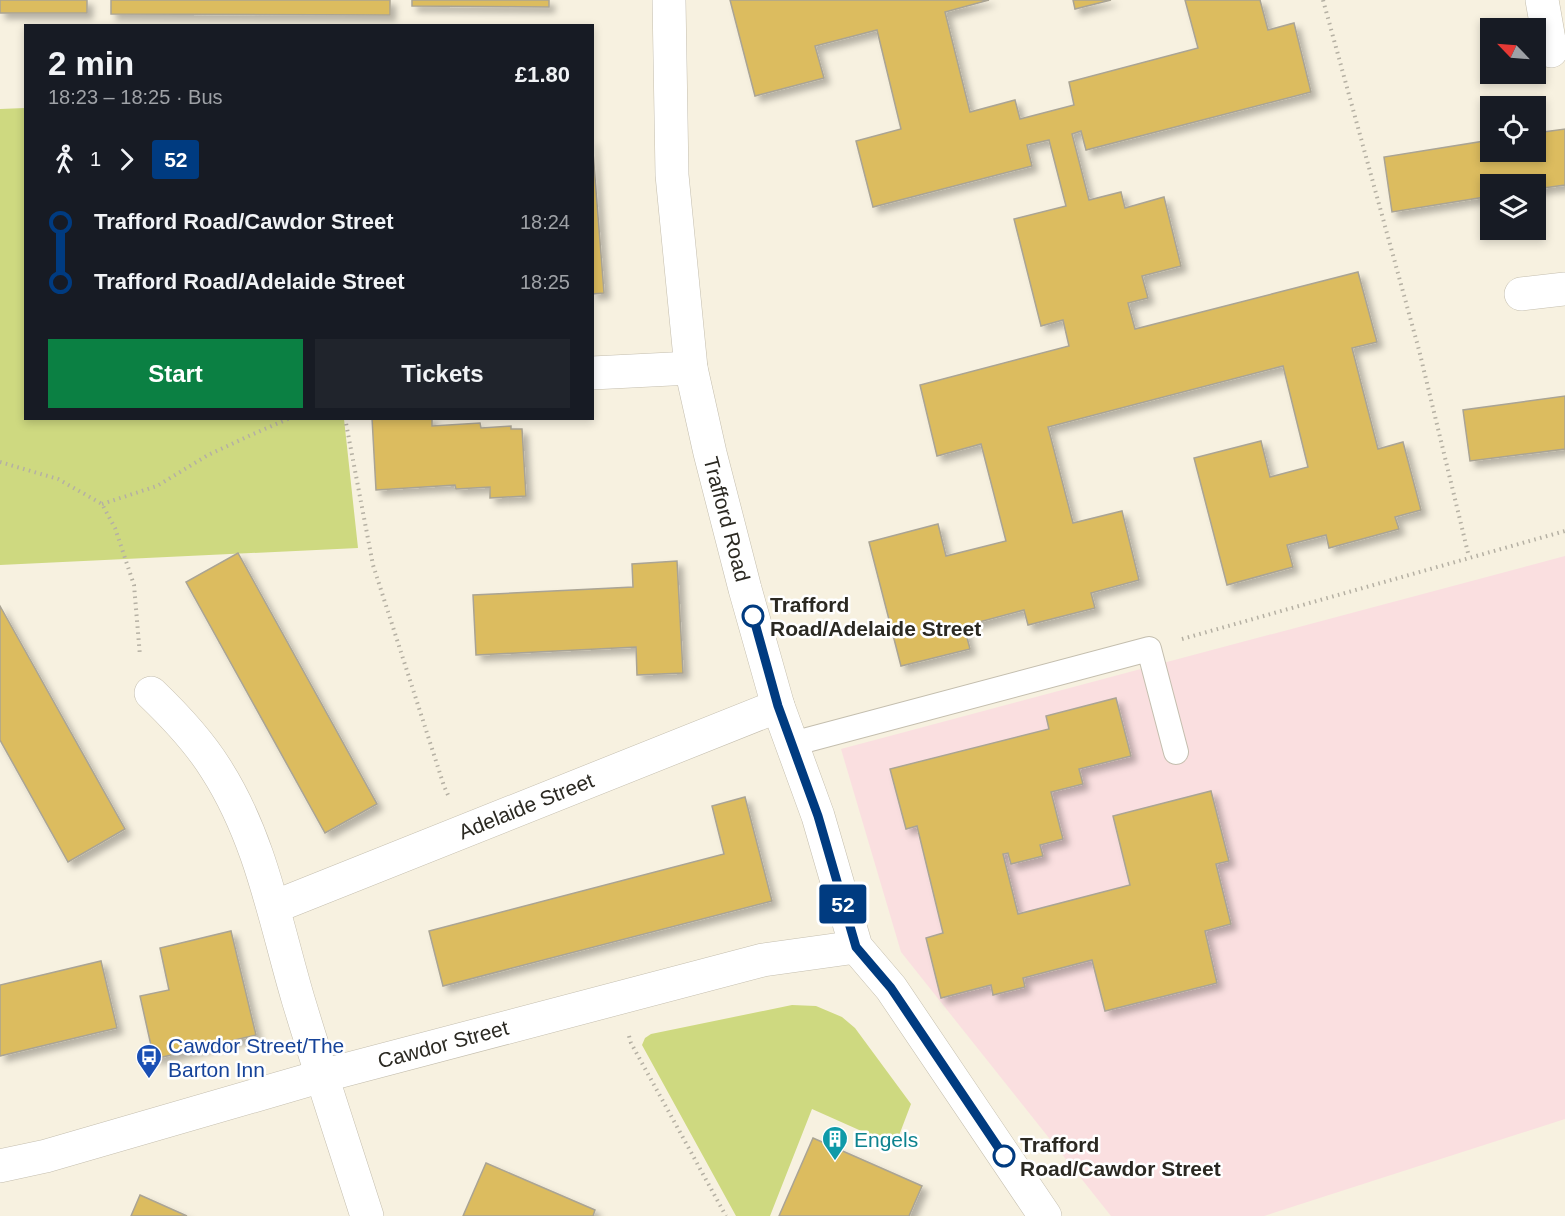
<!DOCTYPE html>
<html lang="en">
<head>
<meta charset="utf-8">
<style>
	body { margin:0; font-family:Arial,sans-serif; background:#20242c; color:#f1f3f6; height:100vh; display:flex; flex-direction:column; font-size:22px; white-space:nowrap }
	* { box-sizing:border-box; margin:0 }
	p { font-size:20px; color:#9ea1a6 }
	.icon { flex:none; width:33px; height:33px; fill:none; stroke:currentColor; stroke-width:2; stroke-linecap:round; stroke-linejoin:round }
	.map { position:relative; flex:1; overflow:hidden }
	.side { position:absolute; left:24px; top:24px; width:570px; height:396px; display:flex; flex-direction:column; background:#171b24; border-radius:0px; box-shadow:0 3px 9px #0003 }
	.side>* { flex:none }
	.badge { padding:0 12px; border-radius:4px; font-size:21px; line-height:39px }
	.needle { width:39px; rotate:295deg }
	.tools { position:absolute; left:1480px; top:18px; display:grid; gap:12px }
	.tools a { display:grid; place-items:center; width:66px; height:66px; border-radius:0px; background:#171b24; box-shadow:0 3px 9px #0003; font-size:30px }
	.map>.badge { position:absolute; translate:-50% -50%; box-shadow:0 0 0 3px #fff }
	.legs { display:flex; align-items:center; gap:9px; height:66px; padding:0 24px; font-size:20px }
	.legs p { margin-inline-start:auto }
	.head { display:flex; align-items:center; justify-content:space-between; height:102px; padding:0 24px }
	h1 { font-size:33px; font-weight:700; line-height:45px }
	.cta { display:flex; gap:12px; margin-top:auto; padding:12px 24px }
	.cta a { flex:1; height:69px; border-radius:0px; background:#0b8043; color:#fff; font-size:24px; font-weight:700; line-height:69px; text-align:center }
	.cta a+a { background:#20242c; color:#f1f3f6 }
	ul { padding:0 24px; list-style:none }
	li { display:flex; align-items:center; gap:21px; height:60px; font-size:22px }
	li i { display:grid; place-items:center; width:9px; height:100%; margin:0 8px; background:currentColor }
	li i::after { content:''; width:15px; height:15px; margin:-8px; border:4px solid; border-radius:50%; background:#171b24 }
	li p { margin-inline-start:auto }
	li:first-child i { background:linear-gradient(#0000 50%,currentColor 0) }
	li:last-child i { background:linear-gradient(currentColor 50%,#0000 0) }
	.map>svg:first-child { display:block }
</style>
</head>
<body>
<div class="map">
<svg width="1565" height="1216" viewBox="0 0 1565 1216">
	<defs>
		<filter id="shadow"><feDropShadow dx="5.5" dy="5.5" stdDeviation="3" flood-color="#0004"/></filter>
	</defs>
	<rect width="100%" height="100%" fill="#f7f1e0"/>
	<polygon fill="#fadfe0" points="1565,556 1565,1119 1264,1216 1111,1216 901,952 841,749"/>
	<g fill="#ced980">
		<polygon points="25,108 26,418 344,419 358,548 0,565 0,109"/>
		<polygon points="792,1005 816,1006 842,1017 855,1028 911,1104 895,1146 812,1109 770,1216 736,1216 642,1045 645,1038 651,1034"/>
	</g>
	<g fill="#dcbc5f" stroke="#aaa494" stroke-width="1.5" filter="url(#shadow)">
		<rect x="0" y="0" width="87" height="13"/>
		<polygon points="111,0 390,0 390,15 111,14"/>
		<polygon points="412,0 549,0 549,7 412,6"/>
		<polygon points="730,0 989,0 945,12 970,112 1015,100 1020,119 1074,105 1069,82 1198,48 1185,0 1260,0 1268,30 1294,23 1311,92 1086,150 1081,131 1072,134 1089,200 1121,192 1125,208 1164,197 1181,266 1142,276 1148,298 1128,303 1135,329 1358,272 1377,342 1352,348 1378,449 1403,442 1421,510 1395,517 1399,529 1329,548 1326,535 1287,545 1293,567 1227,585 1194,458 1261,441 1270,477 1308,467 1283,366 1048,427 1073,523 1122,511 1139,580 1091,593 1095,608 1028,625 1024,610 964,626 970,649 901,666 869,542 938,524 946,556 1006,541 981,444 937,456 920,385 1069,346 1063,320 1041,326 1014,219 1066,206 1049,140 1027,145 1032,166 873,207 856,141 901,129 877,30 815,46 824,78 755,96"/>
		<polygon points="1073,0 1111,0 1075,9"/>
		<polygon points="1565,129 1565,185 1536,189 1536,184 1491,184 1491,196 1392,212 1384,157 1491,140 1491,152 1536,152 1536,133"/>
		<polygon points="592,139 604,293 592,294"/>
		<polygon points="1565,396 1565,449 1470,461 1463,410"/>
		<polygon points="372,418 432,418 432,426 480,423 481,428 511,426 511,429 522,429 526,496 490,498 490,487 456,489 455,485 376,490"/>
		<polygon points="238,553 377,804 325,833 186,582"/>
		<polygon points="677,561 683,673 637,675 636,647 476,655 473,595 633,587 632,564"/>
		<polygon points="0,606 125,829 68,862 0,740"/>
		<polygon points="1116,698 1131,756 1079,769 1083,784 1051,792 1063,839 1040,845 1043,856 1011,864 1008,853 1003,854 1018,914 1130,885 1113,816 1211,791 1229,861 1216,864 1231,924 1205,931 1217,983 1105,1011 1092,960 1023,978 1025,987 993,995 991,985 941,998 926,938 943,933 917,826 906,829 890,769 1049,729 1046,716"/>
		<polygon points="745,797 772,901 443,986 429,931 724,854 712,806"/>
		<polygon points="231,931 256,1035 154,1059 140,996 169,990 160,948"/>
		<polygon points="101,961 117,1028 0,1056 0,985"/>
		<polygon points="813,1138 922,1186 909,1216 779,1216"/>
		<polygon points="486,1163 595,1210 593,1216 463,1216"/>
		<polygon points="140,1195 187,1216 131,1216"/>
	</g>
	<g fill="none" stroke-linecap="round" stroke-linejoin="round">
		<defs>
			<polyline id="lane" points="792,744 1149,649 1176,752"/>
			<g id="street">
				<polyline points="669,0 672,175 691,368 710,453 745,589 778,706 818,816 856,947 891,988 1045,1216"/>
				<polyline points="1542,0 1551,51"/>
				<polyline points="1521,294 1565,289"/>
				<polyline points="592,373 691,368"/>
				<path d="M151,693c24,23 47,47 65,76 45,70 59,152 82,230 22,73 46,145 69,217"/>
				<polyline points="274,907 778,706"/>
				<polyline points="0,1166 46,1156 322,1076 763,960 856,947"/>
			</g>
		</defs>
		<use href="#lane" stroke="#c4beae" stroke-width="26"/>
		<use href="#street" stroke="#c4beae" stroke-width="34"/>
		<g stroke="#b5b0a3" stroke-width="4" stroke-dasharray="1.5 4.5" stroke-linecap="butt">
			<polyline points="1323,0 1419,350 1469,557"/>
			<polyline points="345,418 373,565 444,786 448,795"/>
			<polyline points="0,462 58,479 102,504 115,528 134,585 140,656"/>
			<polyline points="102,504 157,486 208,455 251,435 290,418"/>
			<polyline points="1182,639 1565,531"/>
			<polyline points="629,1036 631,1043 726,1216"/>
		</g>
		<use href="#lane" stroke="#fff" stroke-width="24"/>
		<use href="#street" stroke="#fff" stroke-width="33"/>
	</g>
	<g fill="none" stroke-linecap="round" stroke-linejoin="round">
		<defs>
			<polyline id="line-1" points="753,616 778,706 818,816 856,947 891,988 1004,1156"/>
		</defs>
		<use href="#line-1" stroke="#fff" stroke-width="14"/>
		<use href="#line-1" stroke="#003b80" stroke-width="9"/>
	</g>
	<defs>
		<symbol id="bus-pin" viewBox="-11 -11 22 30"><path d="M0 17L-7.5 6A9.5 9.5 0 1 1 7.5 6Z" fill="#1a4fb4" stroke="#fff"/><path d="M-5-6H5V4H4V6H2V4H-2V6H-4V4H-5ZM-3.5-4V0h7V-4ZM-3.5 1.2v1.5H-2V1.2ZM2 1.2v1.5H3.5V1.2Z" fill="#fff"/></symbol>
		<symbol id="building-pin" viewBox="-11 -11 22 30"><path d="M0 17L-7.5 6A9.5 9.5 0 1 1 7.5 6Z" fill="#0f9aa8" stroke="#fff"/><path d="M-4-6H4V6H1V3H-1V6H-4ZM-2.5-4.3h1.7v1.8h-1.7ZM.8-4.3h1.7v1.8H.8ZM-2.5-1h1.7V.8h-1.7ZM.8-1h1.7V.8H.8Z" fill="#fff"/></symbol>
	</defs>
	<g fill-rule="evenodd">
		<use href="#bus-pin" x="134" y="1042" width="30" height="40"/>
		<use href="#building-pin" x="820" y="1124" width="30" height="40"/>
	</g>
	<g fill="#fff" stroke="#003b80" stroke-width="3">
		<circle cx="753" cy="616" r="10"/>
		<circle cx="1004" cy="1156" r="10"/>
	</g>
	<g text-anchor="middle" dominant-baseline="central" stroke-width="5" stroke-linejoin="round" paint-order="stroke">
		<g font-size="21" fill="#2b2922" stroke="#fff">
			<text transform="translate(727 519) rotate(75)">Trafford Road</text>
			<text transform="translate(526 806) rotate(-22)">Adelaide Street</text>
			<text transform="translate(443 1044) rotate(-15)">Cawdor Street</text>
		</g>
		<g font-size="21" font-weight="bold" fill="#2b2922" stroke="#fff" text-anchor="start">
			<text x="770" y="604">Trafford<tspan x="770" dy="24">Road/Adelaide Street</tspan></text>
			<text x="1020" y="1144">Trafford<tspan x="1020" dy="24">Road/Cawdor Street</tspan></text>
		</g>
		<g font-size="21" fill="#164399" stroke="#fff" text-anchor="start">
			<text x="168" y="1045">Cawdor Street/The<tspan x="168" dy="24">Barton Inn</tspan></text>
		</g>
		<g font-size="21" fill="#0d838f" stroke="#fff" text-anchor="start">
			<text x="854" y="1139">Engels</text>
		</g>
	</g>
</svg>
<div class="tools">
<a><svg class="needle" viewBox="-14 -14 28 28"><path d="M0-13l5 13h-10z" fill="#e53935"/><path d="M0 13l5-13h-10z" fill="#9ea1a6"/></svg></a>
<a><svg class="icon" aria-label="locate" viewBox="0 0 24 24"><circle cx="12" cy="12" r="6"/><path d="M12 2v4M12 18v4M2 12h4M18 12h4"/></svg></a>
<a><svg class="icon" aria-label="layers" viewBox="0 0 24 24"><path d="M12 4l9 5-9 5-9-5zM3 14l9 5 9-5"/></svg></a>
</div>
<b class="badge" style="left:843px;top:904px;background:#003b80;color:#fff">52</b>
<section class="side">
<div class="head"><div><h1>2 min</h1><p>18:23 – 18:25 · Bus</p></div><b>£1.80</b></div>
<div class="legs"><svg class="icon" aria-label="walk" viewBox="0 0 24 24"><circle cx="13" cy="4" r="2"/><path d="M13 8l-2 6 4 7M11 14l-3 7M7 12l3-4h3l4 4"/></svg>1<svg class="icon" aria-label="forward" viewBox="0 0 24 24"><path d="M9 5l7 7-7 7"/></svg><b class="badge" style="background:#003b80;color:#fff">52</b></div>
<ul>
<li><i style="color:#003b80"></i><b>Trafford Road/Cawdor Street</b><p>18:24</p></li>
<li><i style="color:#003b80"></i><b>Trafford Road/Adelaide Street</b><p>18:25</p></li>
</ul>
<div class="cta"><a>Start</a><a>Tickets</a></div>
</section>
</div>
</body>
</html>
